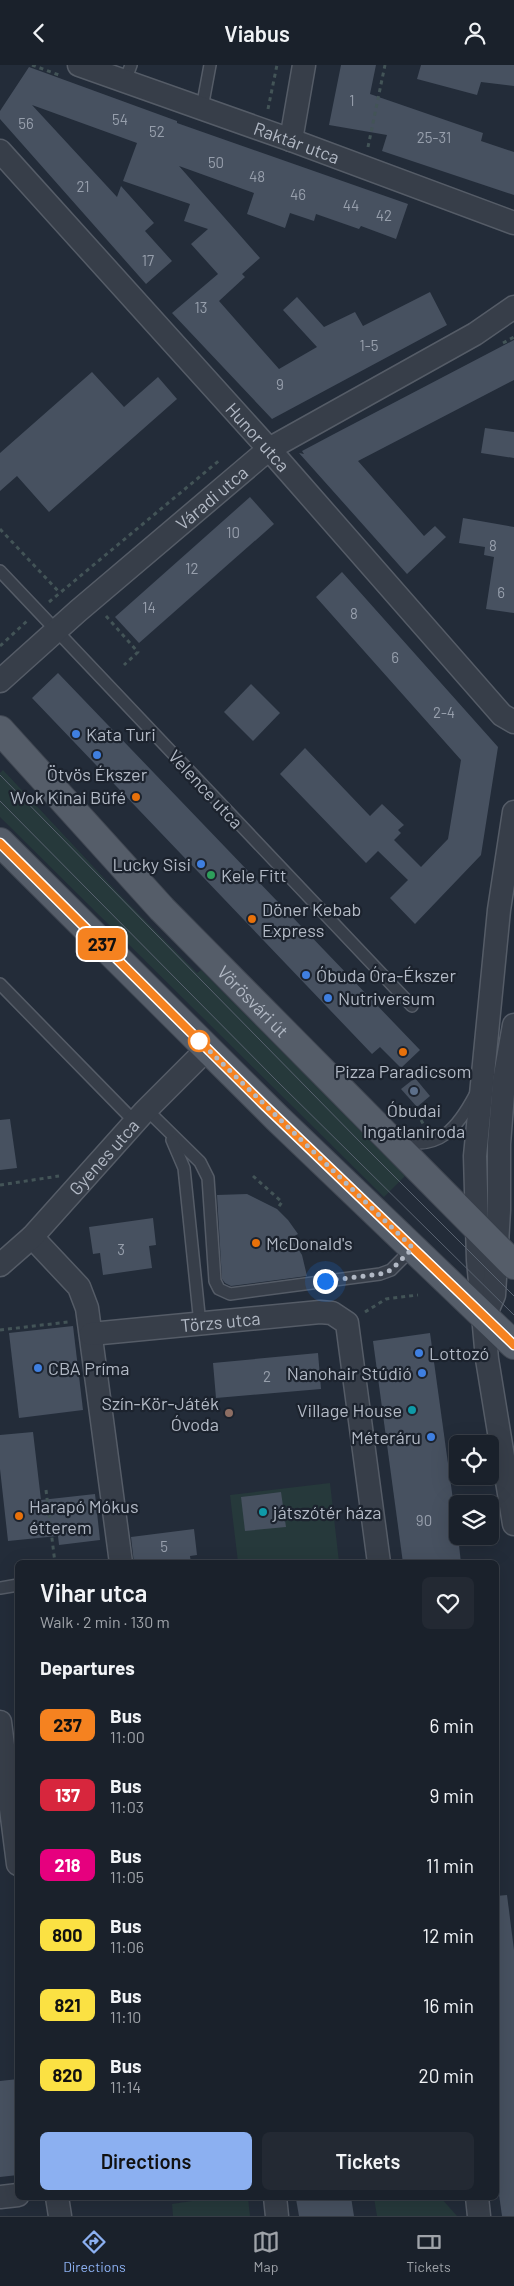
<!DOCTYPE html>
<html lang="en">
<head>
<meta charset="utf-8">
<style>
	body { margin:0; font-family:Barlow,sans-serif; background:#232933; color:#f1f3f6; height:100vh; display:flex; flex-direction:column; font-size:19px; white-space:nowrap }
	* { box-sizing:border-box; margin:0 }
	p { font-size:16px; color:#9fa3a9 }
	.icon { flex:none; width:28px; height:28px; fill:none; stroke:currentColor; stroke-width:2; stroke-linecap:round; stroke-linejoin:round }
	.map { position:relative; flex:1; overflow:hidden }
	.details { position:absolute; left:15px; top:1495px; width:484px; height:640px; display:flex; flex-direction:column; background:#1a212b; border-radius:8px; box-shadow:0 5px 20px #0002,0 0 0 1px #383e47 }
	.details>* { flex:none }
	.badge { padding:0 10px; border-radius:8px; font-size:18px; line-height:32px }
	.fabs { position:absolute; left:449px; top:1370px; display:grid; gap:10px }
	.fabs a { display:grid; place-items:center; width:50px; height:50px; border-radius:8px; background:#1a212b; box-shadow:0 5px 20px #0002,0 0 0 1px #383e47; font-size:25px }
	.you { position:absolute; width:25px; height:25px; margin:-12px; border:4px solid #fff; border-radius:50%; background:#1a73e8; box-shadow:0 0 0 8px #1a73e833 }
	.map>.badge { position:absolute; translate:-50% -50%; box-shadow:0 0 0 2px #fff }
	h2 { padding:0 25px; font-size:19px; line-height:45px }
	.round { display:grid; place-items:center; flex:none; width:52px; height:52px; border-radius:8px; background:#232933 }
	.overview { display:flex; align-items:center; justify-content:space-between; height:85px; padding:0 25px }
	h1 { font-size:24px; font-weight:600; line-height:38px }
	.button { display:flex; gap:10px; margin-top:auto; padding:10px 25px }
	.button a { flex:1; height:58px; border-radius:8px; background:#8cb0f1; color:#111; font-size:20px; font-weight:600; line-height:58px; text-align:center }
	.button a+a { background:#232933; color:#f1f3f6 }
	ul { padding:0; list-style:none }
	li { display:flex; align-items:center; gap:15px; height:70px; padding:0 25px }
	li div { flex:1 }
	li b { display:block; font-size:19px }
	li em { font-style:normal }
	li .badge { min-width:55px; font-weight:700; text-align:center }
	header { display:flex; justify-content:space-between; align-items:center; height:65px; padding:0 25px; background:#1a212b; font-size:22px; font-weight:600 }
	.dock { display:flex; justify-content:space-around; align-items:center; height:70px; border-top:1px solid #383e47; background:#1a212b; font-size:14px; color:#9fa3a9 }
	.dock a { display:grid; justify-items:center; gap:2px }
	.dock .on { color:#8cb0f1 }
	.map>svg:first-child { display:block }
</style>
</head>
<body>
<header><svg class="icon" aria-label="back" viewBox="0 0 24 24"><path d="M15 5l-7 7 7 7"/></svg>Viabus<svg class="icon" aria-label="person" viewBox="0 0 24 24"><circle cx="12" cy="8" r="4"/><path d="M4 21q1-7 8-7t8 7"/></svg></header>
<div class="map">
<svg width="514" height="2151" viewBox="0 0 514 2151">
	<rect width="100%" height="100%" fill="#232c39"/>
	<g fill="#26393b">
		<polygon points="3,705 117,827 197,908 201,905 405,1111 384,1132 0,752 0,708"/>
		<polygon points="330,1418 339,1497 238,1497 230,1430"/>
		<polygon points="212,2133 248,2133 250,2151 173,2151 172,2139"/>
		<polygon points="374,2133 441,2133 457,2151 377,2151"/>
	</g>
	<g fill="#475160">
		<polygon points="341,0 376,0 370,29 483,68 481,76 514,87 514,130 382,86 387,70 329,60"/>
		<polygon points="421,0 514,0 514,21 481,17 477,30 417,14"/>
		<polygon points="29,2 177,56 177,58 408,139 396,174 361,161 359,164 316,149 314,156 290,148 285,163 247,149 254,128 179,101 260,193 242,209 245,212 219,236 279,304 317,282 283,245 297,232 324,262 355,247 363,261 430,227 447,260 272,354 172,248 218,209 191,179 208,164 184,156 190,139 123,116 137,78 32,40 117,132 121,121 154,158 145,166 172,196 146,219 0,54 0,46"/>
		<polygon points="514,275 514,315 358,396 424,471 435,461 446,472 407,509 299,388 304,389 302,386 334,369"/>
		<polygon points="92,307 124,342 158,312 177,334 49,447 17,411 0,426 0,388"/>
		<polygon points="485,363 514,367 514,393 481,388"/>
		<polygon points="250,432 274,459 139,578 115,552"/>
		<polygon points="463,453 514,462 514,548 486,544 494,492 484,490 485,482 459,478"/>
		<polygon points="342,507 498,682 481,790 415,859 390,833 408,815 378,786 366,798 280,709 305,683 370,751 382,739 404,760 398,765 401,768 394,775 421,802 448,774 461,695 316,532"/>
		<polygon points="58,608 420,985 401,1003 380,982 372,989 32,633"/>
		<polygon points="251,619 280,648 253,676 224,647"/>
		<polygon points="415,1013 430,1031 417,1042 401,1024"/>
		<polygon points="10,1054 17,1103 0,1105 0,1055"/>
		<polygon points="247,1129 277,1144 288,1155 298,1169 291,1173 302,1190 307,1211 231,1221 225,1218 222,1214 217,1130"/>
		<polygon points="153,1153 156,1180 149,1181 152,1203 103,1210 100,1188 93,1189 89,1162"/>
		<polygon points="73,1261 83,1345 19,1353 9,1268"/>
		<polygon points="430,1268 458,1471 461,1498 403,1498 373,1276"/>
		<polygon points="318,1288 321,1324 216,1333 213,1298"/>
		<polygon points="33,1367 41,1435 95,1429 100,1475 59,1480 58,1471 8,1476 0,1404 0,1370"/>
		<polygon points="281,1427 286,1462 245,1466 241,1432"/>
		<polygon points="194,1464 197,1490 190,1491 191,1498 134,1498 131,1472"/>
		<polygon points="507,1830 514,1885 514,2151 502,2151 496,2108 496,1831"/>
		<polygon points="18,2014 18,2110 0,2112 0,2016"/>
		<polygon points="309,2132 351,2132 354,2151 299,2151 296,2134"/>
	</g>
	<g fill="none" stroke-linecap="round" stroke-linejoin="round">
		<defs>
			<g id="lane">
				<polyline points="125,16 131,0"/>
				<polyline points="202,43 210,0"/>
				<polyline points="0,506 412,941"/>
				<polyline points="0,919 135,1057"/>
				<polyline points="147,1045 200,1097 208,1113 215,1216 219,1224 230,1229 380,1209 391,1205 413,1183"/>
				<polyline points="172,1075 184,1103 200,1259"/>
				<path d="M399,1076c41,10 59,-14 76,-46"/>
				<polyline points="0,1523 18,1520"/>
			</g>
			<g id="street">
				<path id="s1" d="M79,0l212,75 223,83"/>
				<polyline points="291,75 304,0"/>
				<path id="s2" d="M0,86l269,298 233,266 12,7"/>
				<path id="s3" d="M0,616l78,-70 191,-162 206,-115 39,-27"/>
				<polyline points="514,747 499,845 475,1091 478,1195 487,1294 514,1459"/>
				<polyline points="32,1172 79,1222 87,1243 121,1498"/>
				<path id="s4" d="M0,1200l32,-28 112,-125 63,-63"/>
				<polyline points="488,1244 494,1230 499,1145 499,1079 504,1016 514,960"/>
				<path id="s5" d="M91,1269l229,-22 12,1 15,10 32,240"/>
				<polyline points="0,1657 18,1799"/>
				<polyline points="0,2132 18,2130"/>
				<polyline points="57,2132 60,2151"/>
				<polyline points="275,2132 277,2151"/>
				<polyline points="477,2132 479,2151"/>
			</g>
			<g id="primary">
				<path id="s6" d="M0,665l162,179 352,356"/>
				<polyline points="0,777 277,1053 514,1280"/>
			</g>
		</defs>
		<use href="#lane" stroke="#555c67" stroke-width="14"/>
		<use href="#street" stroke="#555c67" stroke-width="25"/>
		<use href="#primary" stroke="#404752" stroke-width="30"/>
		<g stroke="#435457" stroke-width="3" stroke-dasharray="4 4" stroke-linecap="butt">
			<polyline points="32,0 59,10"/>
			<polyline points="268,44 277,0"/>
			<polyline points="368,82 385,0"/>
			<polyline points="503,278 514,272"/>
			<polyline points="0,464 60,528"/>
			<polyline points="49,537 221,394"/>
			<polyline points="106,551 138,587 124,600"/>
			<polyline points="0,581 27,556"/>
			<polyline points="421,1055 425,1062"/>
			<polyline points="253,1111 282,1137 277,1144"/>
			<polyline points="0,1120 59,1111"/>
			<polyline points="365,1247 386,1234 418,1230"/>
			<polyline points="0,1265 68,1257"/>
			<polyline points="46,1425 55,1498"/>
		</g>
		<use href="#lane" stroke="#373e49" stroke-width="11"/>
		<use href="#street" stroke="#373e49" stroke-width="22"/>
		<use href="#primary" stroke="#555d69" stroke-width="28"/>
		<g stroke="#596270" stroke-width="1">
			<polyline points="0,710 361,1078 514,1231"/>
			<polyline points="0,736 277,1016 514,1250"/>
		</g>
	</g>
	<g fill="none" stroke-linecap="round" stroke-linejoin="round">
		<defs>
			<polyline id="line" points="0,778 263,1039 514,1280"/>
		</defs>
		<use href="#line" stroke="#fff" stroke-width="11"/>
		<use href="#line" stroke="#f58220" stroke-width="8"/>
		<polyline stroke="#b2b9c5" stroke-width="5" stroke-dasharray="0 9" points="199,976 195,972 413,1183 391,1205 380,1209 325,1216"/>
	</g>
	<g fill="#3f7fe0" stroke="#1c232e" stroke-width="2">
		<circle cx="76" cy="669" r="5"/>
		<circle cx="97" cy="690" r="5"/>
		<circle cx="201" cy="799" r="5"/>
		<circle cx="306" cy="910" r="5"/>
		<circle cx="328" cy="933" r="5"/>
		<circle cx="419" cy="1288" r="5"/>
		<circle cx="38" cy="1303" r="5"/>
		<circle cx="422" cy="1308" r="5"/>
		<circle cx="431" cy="1372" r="5"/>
	</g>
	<g fill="#e8710a" stroke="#1c232e" stroke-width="2">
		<circle cx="136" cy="732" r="5"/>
		<circle cx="252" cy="854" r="5"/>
		<circle cx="403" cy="987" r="5"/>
		<circle cx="256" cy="1178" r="5"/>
		<circle cx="19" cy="1451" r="5"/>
	</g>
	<circle fill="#2e9e5b" stroke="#1c232e" stroke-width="2" cx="211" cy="810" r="5"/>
	<circle fill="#fff" stroke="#f58220" stroke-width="2.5" cx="199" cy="976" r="10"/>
	<circle fill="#5c6f8a" stroke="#1c232e" stroke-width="2" cx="414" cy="1026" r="5"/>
	<g fill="#0f9aa8" stroke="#1c232e" stroke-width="2">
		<circle cx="412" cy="1345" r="5"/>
		<circle cx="263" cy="1447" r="5"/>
	</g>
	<circle fill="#8d6e63" stroke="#1c232e" stroke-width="2" cx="229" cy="1348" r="5"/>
	<g text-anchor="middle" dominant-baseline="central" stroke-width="4.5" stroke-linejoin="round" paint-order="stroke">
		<g font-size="15" fill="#979fac">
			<text x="352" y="35">1</text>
			<text x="120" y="54">54</text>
			<text x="26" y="58">56</text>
			<text x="157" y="66">52</text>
			<text x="434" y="72">25-31</text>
			<text x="216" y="97">50</text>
			<text x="257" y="111">48</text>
			<text x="83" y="121">21</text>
			<text x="298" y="129">46</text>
			<text x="351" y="140">44</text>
			<text x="384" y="150">42</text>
			<text x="148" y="195">17</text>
			<text x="201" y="242">13</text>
			<text x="369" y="280">1-5</text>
			<text x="280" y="319">9</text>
			<text x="233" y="467">10</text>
			<text x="493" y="480">8</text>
			<text x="192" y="503">12</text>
			<text x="501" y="527">6</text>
			<text x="149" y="542">14</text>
			<text x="354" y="548">8</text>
			<text x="395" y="592">6</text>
			<text x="444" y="647">2-4</text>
			<text x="121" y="1184">3</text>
			<text x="267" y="1311">2</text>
			<text x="424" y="1455">90</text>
			<text x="164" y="1481">5</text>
		</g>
		<g font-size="18" fill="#b2b9c5" stroke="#1c232e">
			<text stroke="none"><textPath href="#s1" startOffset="231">Raktár utca</textPath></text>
			<text stroke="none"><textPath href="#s2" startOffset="385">Hunor utca</textPath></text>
			<text stroke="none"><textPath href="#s3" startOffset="280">Váradi utca</textPath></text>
			<text transform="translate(206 724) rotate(47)">Velence utca</text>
			<text stroke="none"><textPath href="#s6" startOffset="371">Vörösvári út</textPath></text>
			<text stroke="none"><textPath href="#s4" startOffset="150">Gyenes utca</textPath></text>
			<text stroke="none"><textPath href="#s5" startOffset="130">Törzs utca</textPath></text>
		</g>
		<g font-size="18" fill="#b2b9c5" stroke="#1c232e" text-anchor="start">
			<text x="86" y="669">Kata Turi</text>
			<text x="97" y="709" text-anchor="middle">Ötvös Ékszer</text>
			<text x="126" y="732" text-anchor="end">Wok Kinai Büfé</text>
			<text x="191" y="799" text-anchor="end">Lucky Sisi</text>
			<text x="221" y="810">Kele Fitt</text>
			<text x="262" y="844">Döner Kebab<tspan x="262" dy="21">Express</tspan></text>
			<text x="316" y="910">Óbuda Óra-Ékszer</text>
			<text x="338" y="933">Nutriversum</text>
			<text x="403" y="1006" text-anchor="middle">Pizza Paradicsom</text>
			<text x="414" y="1045" text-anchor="middle">Óbudai<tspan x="414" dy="21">Ingatlaniroda</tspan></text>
			<text x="266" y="1178">McDonald's</text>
			<text x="429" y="1288">Lottozó</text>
			<text x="48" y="1303">CBA Príma</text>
			<text x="412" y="1308" text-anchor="end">Nanohair Stúdió</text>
			<text x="219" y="1338" text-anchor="end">Szín-Kör-Játék<tspan x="219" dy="21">Óvoda</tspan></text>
			<text x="402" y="1345" text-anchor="end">Village House</text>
			<text x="421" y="1372" text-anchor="end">Méteráru</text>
			<text x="29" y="1441">Harapó Mókus<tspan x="29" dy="21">étterem</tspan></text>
			<text x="273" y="1447">játszótér háza</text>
		</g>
	</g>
</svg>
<div class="fabs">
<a><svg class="icon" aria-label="locate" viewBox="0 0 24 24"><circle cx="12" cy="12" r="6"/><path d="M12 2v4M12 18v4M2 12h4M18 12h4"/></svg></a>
<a><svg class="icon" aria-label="layers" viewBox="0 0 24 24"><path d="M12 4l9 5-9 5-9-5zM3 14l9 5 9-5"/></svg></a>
</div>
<div class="you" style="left:325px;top:1216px"></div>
<b class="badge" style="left:102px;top:879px;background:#f58220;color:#111">237</b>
<section class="details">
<div class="overview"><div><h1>Vihar utca</h1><p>Walk · 2 min · 130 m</p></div><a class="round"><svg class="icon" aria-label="heart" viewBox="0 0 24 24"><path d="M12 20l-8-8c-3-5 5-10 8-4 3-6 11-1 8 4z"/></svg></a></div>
<h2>Departures</h2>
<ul>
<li><span class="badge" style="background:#f58220;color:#111">237</span><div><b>Bus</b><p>11:00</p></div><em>6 min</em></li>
<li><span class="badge" style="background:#d7263d;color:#fff">137</span><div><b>Bus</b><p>11:03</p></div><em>9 min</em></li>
<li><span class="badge" style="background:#e6007e;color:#fff">218</span><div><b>Bus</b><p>11:05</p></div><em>11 min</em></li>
<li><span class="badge" style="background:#fbe143;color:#111">800</span><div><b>Bus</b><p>11:06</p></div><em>12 min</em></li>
<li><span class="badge" style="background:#fbe143;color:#111">821</span><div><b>Bus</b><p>11:10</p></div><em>16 min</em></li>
<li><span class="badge" style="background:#fbe143;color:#111">820</span><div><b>Bus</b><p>11:14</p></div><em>20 min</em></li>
</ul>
<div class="button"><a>Directions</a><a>Tickets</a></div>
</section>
</div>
<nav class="dock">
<a class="on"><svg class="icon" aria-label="directions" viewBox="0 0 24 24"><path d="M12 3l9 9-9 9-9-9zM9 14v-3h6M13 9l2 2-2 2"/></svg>Directions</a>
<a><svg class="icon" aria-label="map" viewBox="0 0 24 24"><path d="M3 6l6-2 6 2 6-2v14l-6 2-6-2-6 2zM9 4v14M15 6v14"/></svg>Map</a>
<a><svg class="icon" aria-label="tickets" viewBox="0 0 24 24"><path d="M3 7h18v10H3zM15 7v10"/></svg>Tickets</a>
</nav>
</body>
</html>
